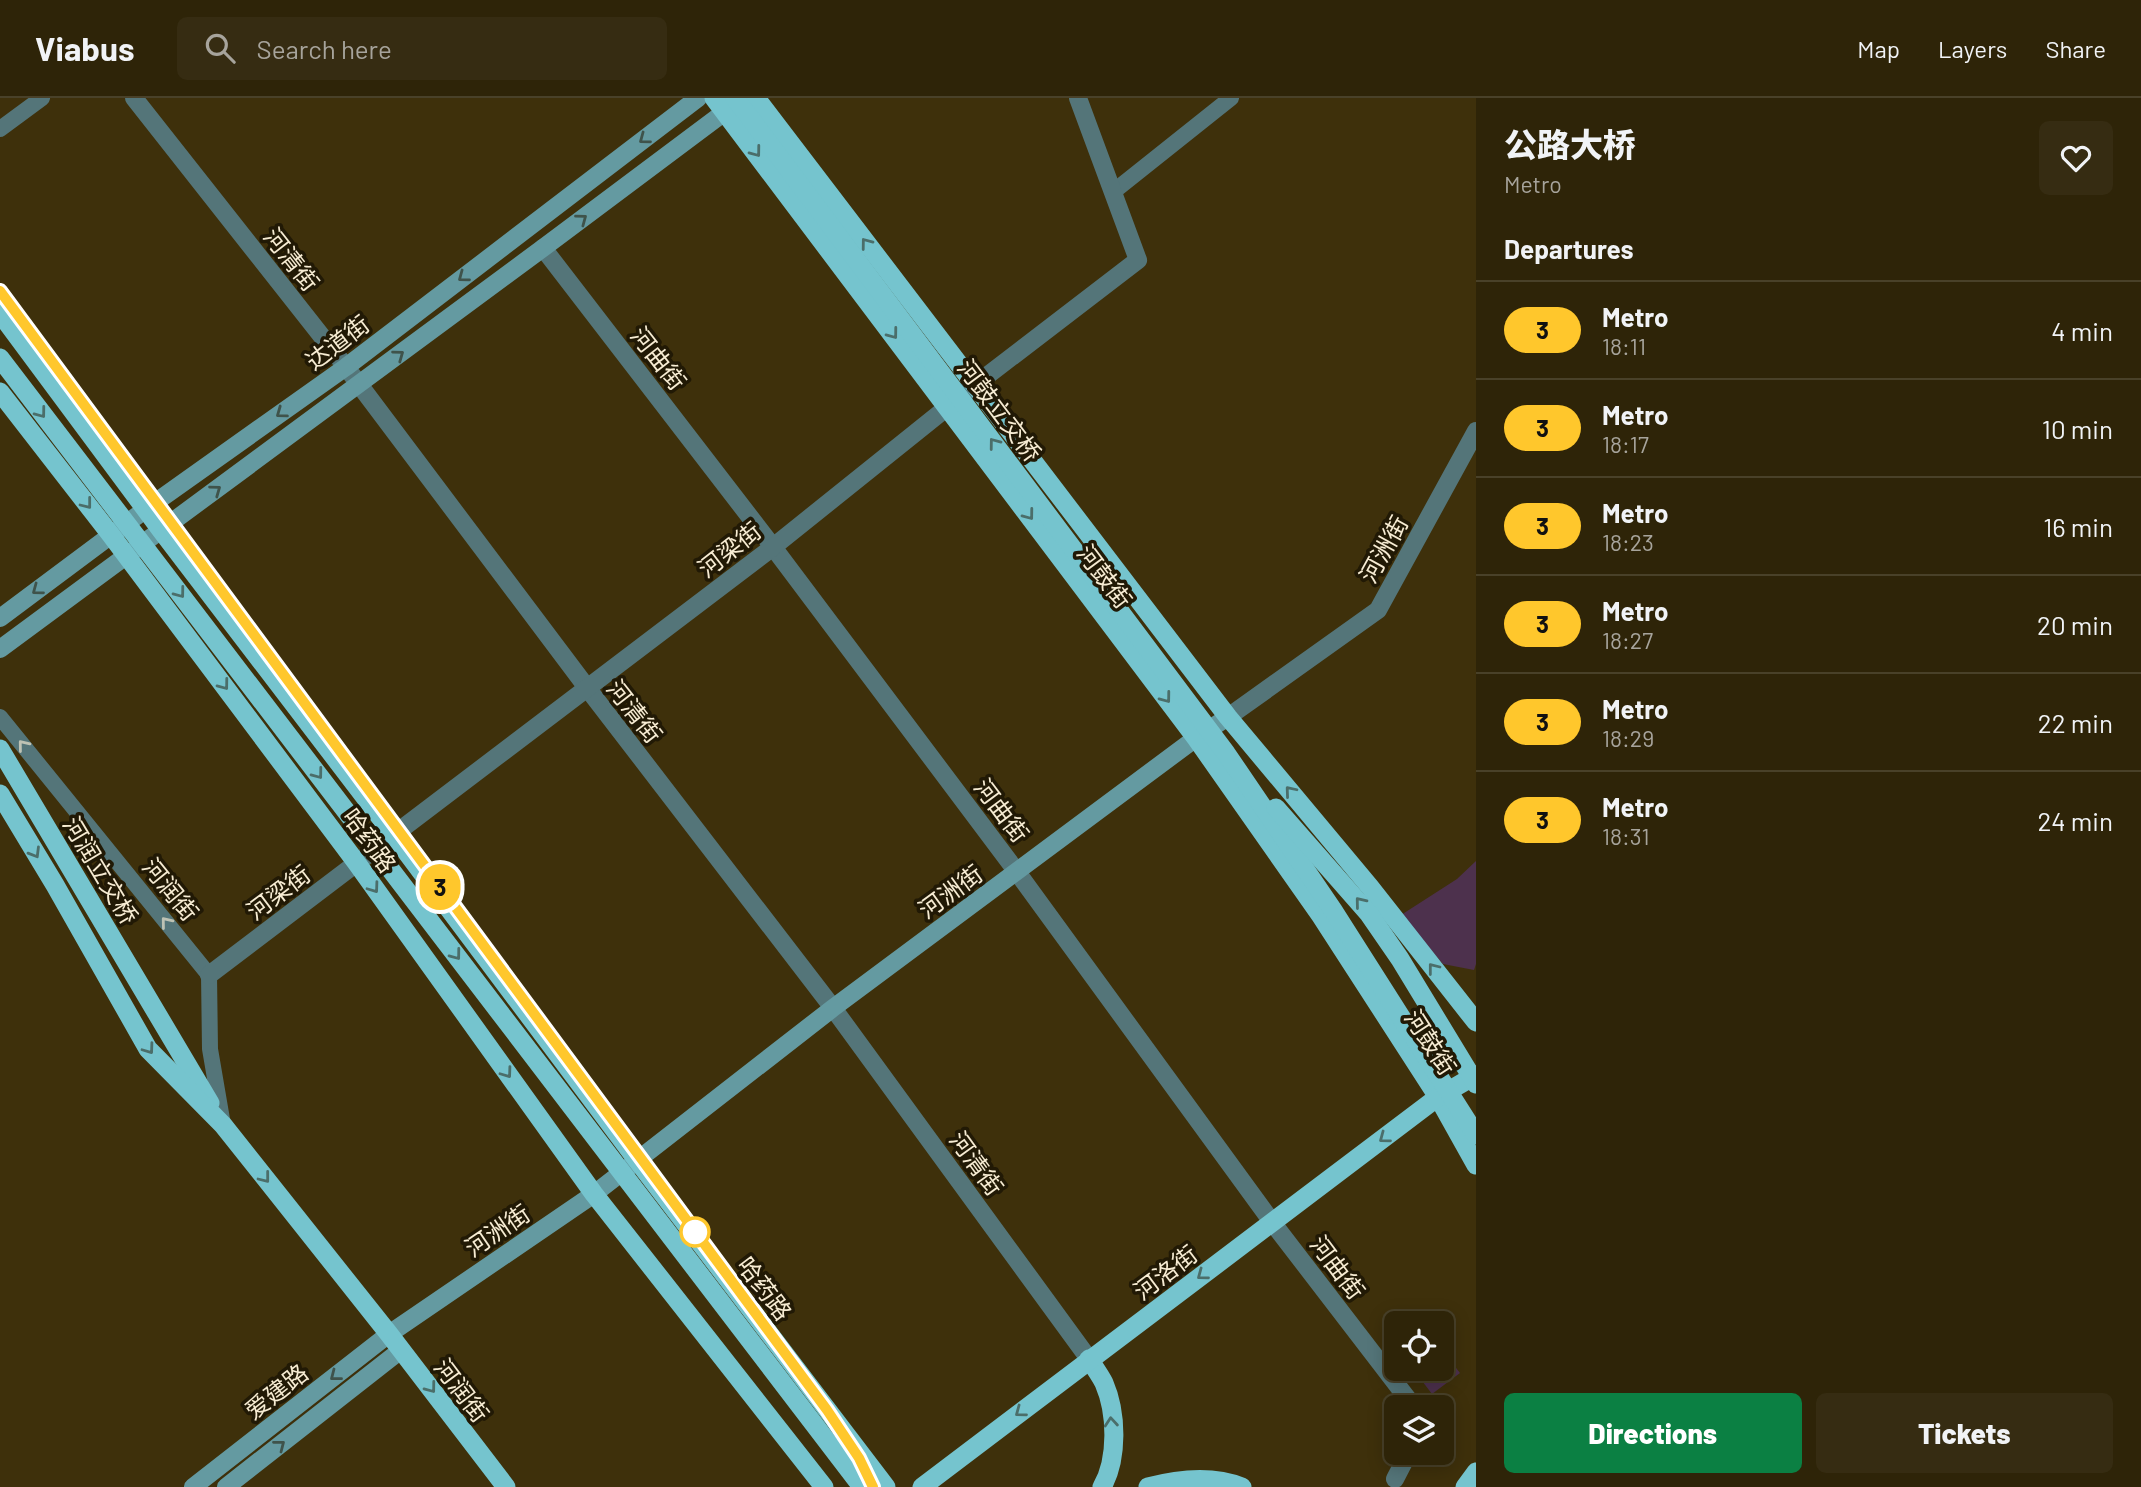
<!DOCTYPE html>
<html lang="en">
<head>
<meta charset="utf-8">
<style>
	body { margin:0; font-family:Barlow,"Noto Sans SC",sans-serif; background:#362c12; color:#f1f3f6; height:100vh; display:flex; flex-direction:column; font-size:26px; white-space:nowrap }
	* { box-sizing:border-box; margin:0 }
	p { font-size:23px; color:#a7a49c }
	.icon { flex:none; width:38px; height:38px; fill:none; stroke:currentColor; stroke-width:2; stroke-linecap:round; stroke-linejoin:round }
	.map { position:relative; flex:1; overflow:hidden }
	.side { display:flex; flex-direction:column; background:#2e2408; width:665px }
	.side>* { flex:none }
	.badge { padding:0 14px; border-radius:23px; font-size:24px; line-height:46px }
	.controls { position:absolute; left:1384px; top:1213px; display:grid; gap:14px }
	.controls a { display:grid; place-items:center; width:70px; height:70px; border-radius:10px; background:#2e2408; box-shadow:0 4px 18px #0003,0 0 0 2px #494129; font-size:35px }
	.map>.badge { position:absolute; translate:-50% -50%; box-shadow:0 0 0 4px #fff }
	h2 { padding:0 28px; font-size:26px; line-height:63px }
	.round { display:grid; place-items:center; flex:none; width:74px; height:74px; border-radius:10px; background:#362c12 }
	.summary { display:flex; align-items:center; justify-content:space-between; height:119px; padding:0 28px }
	h1 { font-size:33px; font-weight:800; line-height:52px }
	.cta { display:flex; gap:14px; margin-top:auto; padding:14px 28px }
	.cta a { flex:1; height:80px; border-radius:10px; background:#0b8043; color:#fff; font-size:28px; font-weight:800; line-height:80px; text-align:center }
	.cta a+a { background:#362c12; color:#f1f3f6 }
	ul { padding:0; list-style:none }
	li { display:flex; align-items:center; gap:21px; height:98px; padding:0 28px; border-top:2px solid #494129 }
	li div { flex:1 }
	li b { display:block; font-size:26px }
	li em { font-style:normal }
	li .badge { min-width:77px; font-weight:700; text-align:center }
	header { display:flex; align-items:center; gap:42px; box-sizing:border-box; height:98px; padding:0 35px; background:#2e2408; border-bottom:2px solid #494129 }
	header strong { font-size:33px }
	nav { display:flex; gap:38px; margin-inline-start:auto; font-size:24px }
	.search { width:490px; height:63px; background:#362c12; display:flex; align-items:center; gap:18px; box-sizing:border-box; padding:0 24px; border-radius:10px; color:#a7a49c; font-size:26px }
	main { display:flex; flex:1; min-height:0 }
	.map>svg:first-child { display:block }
</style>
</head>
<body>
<header>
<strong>Viabus</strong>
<div class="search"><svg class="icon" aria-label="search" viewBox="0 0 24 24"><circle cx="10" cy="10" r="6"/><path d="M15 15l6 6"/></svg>Search here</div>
<nav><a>Map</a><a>Layers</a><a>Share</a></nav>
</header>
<main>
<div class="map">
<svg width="1476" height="1389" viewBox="0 0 1476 1389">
	<rect width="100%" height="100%" fill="#3e300b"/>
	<g fill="#4d314d">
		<polygon points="1476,763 1476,866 1474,872 1443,866 1401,817 1457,781"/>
		<polygon points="1442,1252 1460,1275 1432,1296 1413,1271 1442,1270"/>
	</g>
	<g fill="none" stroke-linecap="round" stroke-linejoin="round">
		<g stroke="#547579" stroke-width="16">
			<polyline points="0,31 42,0"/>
			<polyline points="1113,94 1231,0"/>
			<polyline points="0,619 209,877 210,951 223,1027"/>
		</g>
		<g stroke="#547579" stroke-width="18">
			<polyline points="134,0 346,269 588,591 833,910 1089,1261"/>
			<polyline points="543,150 773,449 1017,774 1272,1124 1414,1309"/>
			<polyline points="1228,619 1378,512 1476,333"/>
			<polyline points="209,877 773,449 975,287 1138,162 1078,0"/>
			<polyline points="1395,1381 1409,1354"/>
		</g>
		<g stroke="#649aa1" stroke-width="18">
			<polyline points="0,520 146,411 346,269 698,0"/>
			<polyline points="0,551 543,150 734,7"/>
			<polyline points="193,1389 389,1236 594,1096 833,910 1196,640 1228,619"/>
			<polyline points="226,1389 401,1252"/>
		</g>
		<g stroke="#75c4ce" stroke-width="19">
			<polyline points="714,0 1196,640 1321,818 1438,999 1476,1067"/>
			<polyline points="756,0 1228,619 1370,789 1476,924"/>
			<polyline points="0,215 161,432 393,736 637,1062 886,1389"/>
			<polyline points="0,294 111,437 356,764 594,1096 824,1389"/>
			<polyline points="0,651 210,1005"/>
			<polyline points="0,696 55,787 148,951 223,1027 389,1236 506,1389"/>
			<path d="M1089,1261c5,8 11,16 15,24 13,30 14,76 -2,104"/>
			<polyline points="922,1389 1438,999 1476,977"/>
			<path d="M1148,1389c30,-8 64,-12 94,0"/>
			<polyline points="1465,1389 1476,1374"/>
		</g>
		<g stroke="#75c4ce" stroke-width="19">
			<polyline points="735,0 1226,655 1333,812 1476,1037"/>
			<polyline points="0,260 862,1389"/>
			<polyline points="1276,710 1369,816 1400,861 1476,986"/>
		</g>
	</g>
	<defs><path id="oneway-chevron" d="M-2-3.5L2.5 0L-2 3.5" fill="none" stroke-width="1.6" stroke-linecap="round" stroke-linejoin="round" transform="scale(1.75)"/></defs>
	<g stroke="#3f534b">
		<use href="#oneway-chevron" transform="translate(644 41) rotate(143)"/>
		<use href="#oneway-chevron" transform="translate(582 121) rotate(-37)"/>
		<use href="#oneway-chevron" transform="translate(463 179) rotate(143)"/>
		<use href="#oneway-chevron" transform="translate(399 257) rotate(-36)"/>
		<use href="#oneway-chevron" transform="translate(281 315) rotate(144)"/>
		<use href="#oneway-chevron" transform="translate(216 392) rotate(-36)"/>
		<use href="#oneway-chevron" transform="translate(37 492) rotate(143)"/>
		<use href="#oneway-chevron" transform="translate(335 1278) rotate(142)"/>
		<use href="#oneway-chevron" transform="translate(280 1347) rotate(-38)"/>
	</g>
	<g stroke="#4b6e6a">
		<use href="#oneway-chevron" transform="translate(756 54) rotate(53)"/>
		<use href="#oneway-chevron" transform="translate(866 145) rotate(-127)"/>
		<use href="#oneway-chevron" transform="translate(893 236) rotate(53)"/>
		<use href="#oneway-chevron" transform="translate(41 315) rotate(53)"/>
		<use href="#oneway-chevron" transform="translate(994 345) rotate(-127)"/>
		<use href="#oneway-chevron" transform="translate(87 406) rotate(52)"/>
		<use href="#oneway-chevron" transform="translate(1029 417) rotate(53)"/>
		<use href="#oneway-chevron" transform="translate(180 495) rotate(53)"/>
		<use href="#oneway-chevron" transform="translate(224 587) rotate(53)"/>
		<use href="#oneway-chevron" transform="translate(1166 600) rotate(53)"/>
		<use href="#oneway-chevron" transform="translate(318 676) rotate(53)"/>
		<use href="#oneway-chevron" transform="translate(1290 693) rotate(-130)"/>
		<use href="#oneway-chevron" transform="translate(35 755) rotate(59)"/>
		<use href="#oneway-chevron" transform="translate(374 790) rotate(54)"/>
		<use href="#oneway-chevron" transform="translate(1360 804) rotate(-129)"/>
		<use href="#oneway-chevron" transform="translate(456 857) rotate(53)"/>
		<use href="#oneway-chevron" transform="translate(1433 870) rotate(-128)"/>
		<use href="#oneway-chevron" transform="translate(149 951) rotate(54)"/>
		<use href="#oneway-chevron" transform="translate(507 975) rotate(54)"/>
		<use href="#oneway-chevron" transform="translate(1384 1040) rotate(143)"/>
		<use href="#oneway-chevron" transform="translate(265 1080) rotate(52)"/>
		<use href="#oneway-chevron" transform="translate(1202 1177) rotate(143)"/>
		<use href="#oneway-chevron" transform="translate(431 1290) rotate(53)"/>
		<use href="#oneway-chevron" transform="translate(1020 1314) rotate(143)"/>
		<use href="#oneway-chevron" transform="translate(1111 1324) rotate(-95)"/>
	</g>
	<g stroke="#bec2b4">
		<use href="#oneway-chevron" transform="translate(23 647) rotate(-129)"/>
		<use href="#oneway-chevron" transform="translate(166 824) rotate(-129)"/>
	</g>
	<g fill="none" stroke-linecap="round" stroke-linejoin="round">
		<defs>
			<polyline id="line" points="0,193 827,1312 859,1360 873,1389"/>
		</defs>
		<use href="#line" stroke="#fff" stroke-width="16"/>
		<use href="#line" stroke="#ffc72c" stroke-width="10"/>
	</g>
	<circle fill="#fff" stroke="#ffc72c" stroke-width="3.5" cx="695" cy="1134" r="14"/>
	<g text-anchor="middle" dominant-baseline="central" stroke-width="7" stroke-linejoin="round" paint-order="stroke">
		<g font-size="24" fill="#f7ecd3" stroke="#211905">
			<text transform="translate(292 161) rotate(52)">河清街</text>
			<text transform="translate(337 244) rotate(-37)">达道街</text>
			<text transform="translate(659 260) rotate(52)">河曲街</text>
			<text transform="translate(1000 312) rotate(53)">河鼓立交桥</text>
			<text transform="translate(729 451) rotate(-38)">河梁街</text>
			<text transform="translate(1383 451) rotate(-61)">河洲街</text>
			<text transform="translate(1105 478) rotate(53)">河鼓街</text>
			<text transform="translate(635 613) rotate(52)">河清街</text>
			<text transform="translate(1002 712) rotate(53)">河曲街</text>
			<text transform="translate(370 742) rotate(54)">哈药路</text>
			<text transform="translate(101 772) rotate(59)">河润立交桥</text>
			<text transform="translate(171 791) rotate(51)">河润街</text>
			<text transform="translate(950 793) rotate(-36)">河洲街</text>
			<text transform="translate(278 794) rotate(-37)">河梁街</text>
			<text transform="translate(1431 944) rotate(57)">河鼓街</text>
			<text transform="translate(977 1065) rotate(54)">河清街</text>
			<text transform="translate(497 1132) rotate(-34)">河洲街</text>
			<text transform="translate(1338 1169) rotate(53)">河曲街</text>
			<text transform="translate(1165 1174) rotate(-37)">河洛街</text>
			<text transform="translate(765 1190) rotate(53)">哈药路</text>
			<text transform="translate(462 1292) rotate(53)">河润街</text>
			<text transform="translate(276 1293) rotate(-38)">爱建路</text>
		</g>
	</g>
</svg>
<div class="controls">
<a><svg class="icon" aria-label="locate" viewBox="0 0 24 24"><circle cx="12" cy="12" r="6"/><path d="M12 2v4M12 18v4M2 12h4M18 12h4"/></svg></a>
<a><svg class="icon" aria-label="layers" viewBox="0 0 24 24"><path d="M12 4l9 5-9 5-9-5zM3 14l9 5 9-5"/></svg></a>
</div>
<b class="badge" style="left:440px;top:789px;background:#ffc72c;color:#111">3</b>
</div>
<section class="side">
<div class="summary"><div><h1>公路大桥</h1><p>Metro</p></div><a class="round"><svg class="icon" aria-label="heart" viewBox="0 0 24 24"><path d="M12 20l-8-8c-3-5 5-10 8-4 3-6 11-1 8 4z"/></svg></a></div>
<h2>Departures</h2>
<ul>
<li><span class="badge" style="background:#ffc72c;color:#111">3</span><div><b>Metro</b><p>18:11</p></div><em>4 min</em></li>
<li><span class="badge" style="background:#ffc72c;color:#111">3</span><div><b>Metro</b><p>18:17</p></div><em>10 min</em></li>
<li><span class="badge" style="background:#ffc72c;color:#111">3</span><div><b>Metro</b><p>18:23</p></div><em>16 min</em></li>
<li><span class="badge" style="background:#ffc72c;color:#111">3</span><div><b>Metro</b><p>18:27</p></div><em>20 min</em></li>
<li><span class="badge" style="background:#ffc72c;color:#111">3</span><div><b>Metro</b><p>18:29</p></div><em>22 min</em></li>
<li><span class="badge" style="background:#ffc72c;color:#111">3</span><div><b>Metro</b><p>18:31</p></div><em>24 min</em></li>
</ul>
<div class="cta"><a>Directions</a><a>Tickets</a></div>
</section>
</main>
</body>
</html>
